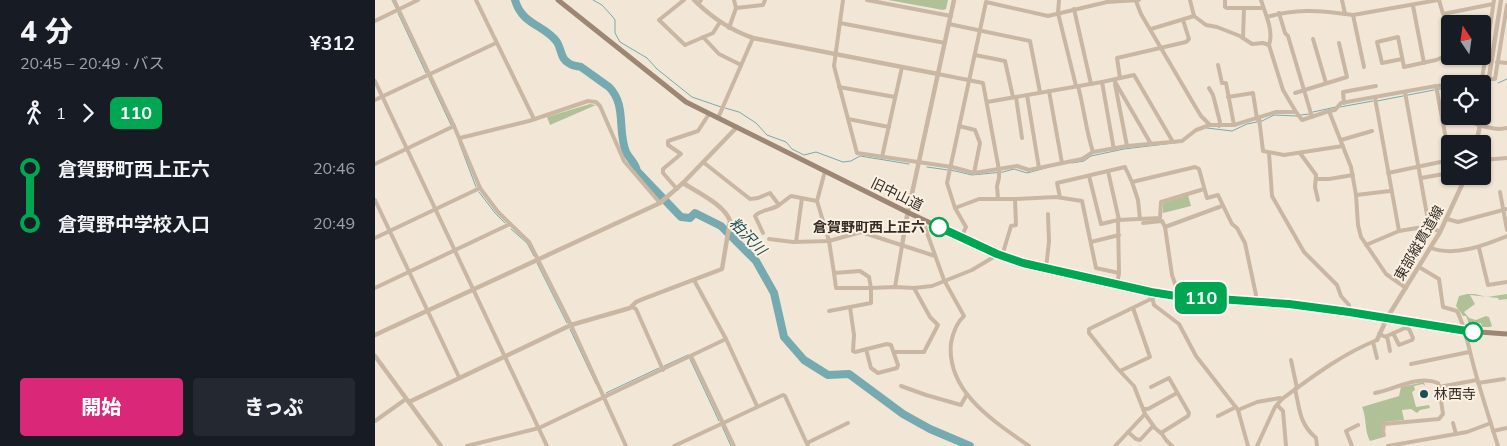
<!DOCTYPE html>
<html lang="ja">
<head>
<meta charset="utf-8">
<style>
	body { margin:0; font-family:Mulish,"Noto Sans JP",sans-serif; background:#242831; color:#f1f3f6; height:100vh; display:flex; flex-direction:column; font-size:19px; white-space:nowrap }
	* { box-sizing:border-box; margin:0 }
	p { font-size:16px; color:#9ea1a6 }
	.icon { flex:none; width:28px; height:28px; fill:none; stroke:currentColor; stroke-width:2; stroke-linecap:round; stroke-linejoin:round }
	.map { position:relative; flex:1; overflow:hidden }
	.details { display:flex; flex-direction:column; background:#171b24; width:375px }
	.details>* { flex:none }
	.badge { padding:0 10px; border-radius:8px; font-size:18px; line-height:32px }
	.needle { width:32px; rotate:347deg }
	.buttons { position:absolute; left:1066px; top:15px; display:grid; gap:10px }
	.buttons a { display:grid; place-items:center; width:50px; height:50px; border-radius:5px; background:#171b24; box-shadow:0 1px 4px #0004; font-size:25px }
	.map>.badge { position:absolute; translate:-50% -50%; box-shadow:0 0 0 2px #fff }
	.legs { display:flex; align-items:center; gap:8px; height:55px; padding:0 20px; font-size:16px }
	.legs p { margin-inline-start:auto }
	.summary { display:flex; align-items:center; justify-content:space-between; height:85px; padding:0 20px }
	h1 { font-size:28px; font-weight:800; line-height:38px }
	.primary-button { display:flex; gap:10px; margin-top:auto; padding:10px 20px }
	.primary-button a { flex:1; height:58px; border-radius:5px; background:#db2777; color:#fff; font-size:20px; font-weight:800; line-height:58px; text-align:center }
	.primary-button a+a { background:#242831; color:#f1f3f6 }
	ul { padding:0 20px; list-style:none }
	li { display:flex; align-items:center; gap:18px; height:55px; font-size:19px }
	li i { display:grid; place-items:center; width:8px; height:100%; margin:0 6px; background:currentColor }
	li i::after { content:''; width:12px; height:12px; margin:-6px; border:4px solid; border-radius:50%; background:#171b24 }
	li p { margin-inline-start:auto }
	li:first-child i { background:linear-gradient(#0000 50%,currentColor 0) }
	li:last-child i { background:linear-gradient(currentColor 50%,#0000 0) }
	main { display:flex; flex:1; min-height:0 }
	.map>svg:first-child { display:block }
</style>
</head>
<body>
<main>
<section class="details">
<div class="summary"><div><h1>4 分</h1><p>20:45 – 20:49 · バス</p></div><b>¥312</b></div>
<div class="legs"><svg class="icon" aria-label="walk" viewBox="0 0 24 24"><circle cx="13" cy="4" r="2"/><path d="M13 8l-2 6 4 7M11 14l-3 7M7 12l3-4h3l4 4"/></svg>1<svg class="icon" aria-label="forward" viewBox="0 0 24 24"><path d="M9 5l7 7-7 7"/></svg><b class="badge" style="background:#00a651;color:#fff">110</b></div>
<ul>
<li><i style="color:#00a651"></i><b>倉賀野町西上正六</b><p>20:46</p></li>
<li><i style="color:#00a651"></i><b>倉賀野中学校入口</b><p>20:49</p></li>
</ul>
<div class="primary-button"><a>開始</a><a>きっぷ</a></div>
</section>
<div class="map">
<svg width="1132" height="446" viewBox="0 0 1132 446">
	<rect width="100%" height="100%" fill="#f2e7d7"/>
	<g fill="#b0c197">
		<polygon points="513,0 573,0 571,9 568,10"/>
		<polygon points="215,104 221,105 175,125 172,117"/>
		<polygon points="813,195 816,206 788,213 788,204 789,203"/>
		<polygon points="1092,294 1100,294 1112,297 1132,294 1132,299 1124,300 1123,298 1095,295 1100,304 1089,312 1094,318 1101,320 1111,316 1114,317 1117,326 1115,327 1107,327 1106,323 1102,324 1102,326 1095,326 1091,316 1088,316 1081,306 1084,296"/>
		<path d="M1049,382l1,4 -2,-2 -9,2 1,4 -3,2 4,15 13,-2 1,3 -10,2 -3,3 -6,-4 -9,1 2,10 -20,2v15l-14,4c-6,-11 -3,-23 -8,-34l37,-11 2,-9z"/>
	</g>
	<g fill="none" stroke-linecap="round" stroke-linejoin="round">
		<g stroke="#75aab0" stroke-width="1">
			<polyline points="17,0 21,8"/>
			<polyline points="218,0 227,5 237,16 240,20 240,33 245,42 272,58 282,69 317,97 346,107"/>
			<polyline points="23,13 51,73"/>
			<polyline points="54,78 76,125"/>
			<polyline points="1123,83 1132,79"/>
			<polyline points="1063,89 1075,89"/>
			<polyline points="1002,101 1059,90"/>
			<polyline points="965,107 998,101"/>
			<polyline points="350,108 364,112 381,123 392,135 411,142 417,149 429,155 441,152 468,162 476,161 485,156 534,164"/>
			<polyline points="938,112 961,107"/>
			<polyline points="926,115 934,114"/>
			<polyline points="832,128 857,131 872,124 887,121 899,115 922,116"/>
			<polyline points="84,142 101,187"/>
			<polyline points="697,163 709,161 716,156 749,149 807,142"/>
			<polyline points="552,167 580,171 597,175 628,172 639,169 652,173 671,168"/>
			<polyline points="104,192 120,213 130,223"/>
			<polyline points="136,229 152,243 159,256"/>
			<polyline points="162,263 192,323"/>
			<polyline points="195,329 221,384"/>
			<polyline points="315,359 344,421"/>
			<polyline points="289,366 313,355"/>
			<polyline points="231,393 284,368"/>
			<polyline points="347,426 356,446"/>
		</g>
		<path stroke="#75aab0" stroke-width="8" d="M140,0c7,25 30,25 42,42 5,8 3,17 13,22 3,2 7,2 11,3 3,2 25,18 28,20 18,18 8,43 17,65 4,8 9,10 11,19l44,46 9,1 5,-5 26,13 35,35 18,32 10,44 20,23 24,15 21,-1 54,40 27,15 40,17"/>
		<g stroke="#cab7a3" stroke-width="4">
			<polyline points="19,0 79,126 105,188 123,212 154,242 196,325 251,446"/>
			<polyline points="101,0 159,119"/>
			<polyline points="309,0 284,20 310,45 338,33 345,22"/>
			<polyline points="468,0 459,66 482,153 577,167 599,173 642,166 654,170 707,159 718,152 752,146 807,141 821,130 835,125 859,125 901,112 921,112 927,120 954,111 976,167 981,195 983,225 986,237 1011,274 1031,288"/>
			<polyline points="492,0 576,16"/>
			<polyline points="684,0 683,13 701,86"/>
			<polyline points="815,0 819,16 831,25 842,27 865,36 877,44 888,43 894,45 908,90 921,112"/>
			<polyline points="850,0 850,7 852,8 888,8"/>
			<path d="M886,0c4,13 13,31 8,45"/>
			<polyline points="967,0 970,14 978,15 1063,0"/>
			<polyline points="1064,0 1068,14 1118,4"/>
			<polyline points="761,1 766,14 817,101 826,116 835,125"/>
			<polyline points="323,4 326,0"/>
			<polyline points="1038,6 1049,63"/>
			<polyline points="361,8 388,5 390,0"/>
			<polyline points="699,9 716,84"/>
			<polyline points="904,13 910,33 913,36 937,117"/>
			<polyline points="978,15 989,67"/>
			<path d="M892,17c27,-8 51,-7 78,-3"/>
			<polyline points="0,21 43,0"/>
			<polyline points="465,23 570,43"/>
			<polyline points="574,24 655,41 665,92"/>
			<polyline points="354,28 361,8 359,0"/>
			<polyline points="776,29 819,16"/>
			<polyline points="328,37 344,54 366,65"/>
			<polyline points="868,38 869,8"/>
			<polyline points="938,39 951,83"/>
			<polyline points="600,55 630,61 638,97"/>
			<polyline points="1027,59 1007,63 1002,42 1023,37 1029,67 1061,60 1075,54"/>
			<polyline points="1122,62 1132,63"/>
			<polyline points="843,65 847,83 851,83 859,125"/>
			<polyline points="563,74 608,83 624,170 624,178 622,186 623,199"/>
			<polyline points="745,78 742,58 811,42 814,39 808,20"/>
			<polyline points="1107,79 1119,0"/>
			<polyline points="739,80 776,144"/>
			<polyline points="0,81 172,446"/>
			<polyline points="727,82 739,150"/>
			<polyline points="740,84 752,146"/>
			<polyline points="1090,84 1107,79 1120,79 1132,5"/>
			<path d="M703,86c6,22 8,45 15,66"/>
			<polyline points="1061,86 1075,160"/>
			<polyline points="464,87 520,97"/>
			<polyline points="834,88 838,95 845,122 844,126"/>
			<polyline points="674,91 687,163"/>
			<polyline points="1030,92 1054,226"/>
			<polyline points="920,93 972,77 964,43"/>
			<polyline points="652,95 664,168"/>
			<polyline points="641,97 647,138"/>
			<polyline points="853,97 878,93 882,119"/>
			<polyline points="1000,98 1024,231"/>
			<polyline points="0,100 121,43"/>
			<polyline points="612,102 727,82 759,75 798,142"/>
			<polyline points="969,103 968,92 1001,86"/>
			<polyline points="1065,108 1075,107"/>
			<polyline points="954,111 960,110 966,103 1061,86 1075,85"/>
			<path d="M1089,116c6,9 33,15 43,12"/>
			<polyline points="343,118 378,38"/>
			<polyline points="884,118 888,151 909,155 968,146"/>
			<polyline points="473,119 514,127"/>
			<polyline points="584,126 600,130 605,143 599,173"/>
			<polyline points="85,138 154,121 213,101 221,102 225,106 249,161 285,203"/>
			<polyline points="966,140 997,131"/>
			<polyline points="894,153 897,196 929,252 962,285 966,296 974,305 974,312"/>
			<polyline points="925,153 941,175 940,187 943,200"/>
			<polyline points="507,157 527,67"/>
			<polyline points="1108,160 1132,158"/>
			<polyline points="328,162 375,199 383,198 395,193 404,205 416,196 442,201"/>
			<polyline points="0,164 79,126"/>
			<polyline points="450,171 442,201 454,241 459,273 485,271 494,277 496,288 520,287 539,288 557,286 597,270 622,255"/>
			<polyline points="1013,173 1075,160"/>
			<polyline points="714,176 726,224 743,220"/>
			<polyline points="1046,178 1069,174"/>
			<polyline points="941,179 954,179 978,175"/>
			<polyline points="302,189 288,173 288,169 306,154 293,145 293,141 323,131 334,114"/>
			<polyline points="1125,192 1132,230"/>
			<polyline points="981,195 1015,191"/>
			<polyline points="685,197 682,183 733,171"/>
			<polyline points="0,200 84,377"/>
			<polyline points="580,208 604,199 640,199 681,197 707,201 721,268 744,273"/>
			<path d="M547,219l22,61 20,36c-8,7 -11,17 -13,27 -5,49 44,79 78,103"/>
			<polyline points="765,219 763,200 757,182 820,167 824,169 832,198 843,195 857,224 862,228 870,243 881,295 880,302"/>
			<polyline points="1072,219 1083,222 1132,209"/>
			<polyline points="744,220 733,171 750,167 757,182"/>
			<polyline points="768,223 787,221 790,227"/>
			<path d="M388,233l-8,-17c5,-6 17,-6 24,-11"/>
			<polyline points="0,238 105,188"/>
			<polyline points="586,238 591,227 580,208 572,183 611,2 673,16 732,2 764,0"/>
			<polyline points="394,239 418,242 454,241 486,232 560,256"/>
			<polyline points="421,242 427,198"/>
			<polyline points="716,242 744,235"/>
			<polyline points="991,245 1024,231 1054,226 1065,232"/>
			<path d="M1056,248c24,9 54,-3 76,-12"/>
			<polyline points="1104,248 1113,285 1132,282"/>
			<polyline points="627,256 636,226 641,225 640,199"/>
			<path d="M1044,267l20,12 4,28 14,4c9,18 12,39 18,60 7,25 15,50 23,75"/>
			<polyline points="671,268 674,242 673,214"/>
			<polyline points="319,280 351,339 382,406"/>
			<polyline points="742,285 744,273 743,220 785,218 786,202 829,189"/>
			<polyline points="520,287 527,246"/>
			<polyline points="0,288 135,224"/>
			<polyline points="776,292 779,305 804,324 821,356 863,410 873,446"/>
			<polyline points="801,296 802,289 797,275 790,227 847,206"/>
			<polyline points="776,299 714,329 714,333 742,368 759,386 770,414 780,428 787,434 791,440 797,446"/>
			<polyline points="257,307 261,309 288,370"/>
			<polyline points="475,307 479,335 478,351 480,352 512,344 516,345 523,365 522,368 503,373 496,368 491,349"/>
			<polyline points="454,311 496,303 496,288 461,288 459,273"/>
			<polyline points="1004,334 1011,337 1012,336 1030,328 1034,329 1038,338 1037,340 1024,345 1018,333"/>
			<polyline points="1012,336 1015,351"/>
			<polyline points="998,342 1002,358"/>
			<polyline points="519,352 549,352 563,325 555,317 539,288"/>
			<polyline points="316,356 359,446"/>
			<polyline points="916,360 922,388"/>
			<polyline points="1036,364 1094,352"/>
			<polyline points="745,371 775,357 758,308"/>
			<polyline points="1103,383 1129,379"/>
			<polyline points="526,386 551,395 586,405 592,394"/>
			<polyline points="776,387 794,378 814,413 813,416 786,433"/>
			<path d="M920,389c5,21 4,34 21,49l1,8"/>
			<path d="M1000,393c20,-4 43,-18 63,-10l1,4"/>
			<polyline points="902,405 908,411 911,446"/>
			<polyline points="768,409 773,409 802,393"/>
			<polyline points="863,410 882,402 905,398 907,399"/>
			<polyline points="843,416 861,407"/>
			<polyline points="0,421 31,399"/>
			<polyline points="1078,423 1081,434"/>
			<polyline points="1118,431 1132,428"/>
			<polyline points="753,432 761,439 765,440 778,426"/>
			<polyline points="1009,435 1008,432 1009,424 1064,419 1068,414 1064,387 1102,380"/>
			<polyline points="432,443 473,423"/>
			<polyline points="92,446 164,428 351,339"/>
			<polyline points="299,446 408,395 410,396 433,446"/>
			<polyline points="740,446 770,414"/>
			<path d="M882,446l18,-39 7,-8c30,-22 60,-45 95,-59"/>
			<polyline points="977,446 971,431 983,425"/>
			<polyline points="1013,446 1092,432 1116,423"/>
		</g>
		<g stroke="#cab7a3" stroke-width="4.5">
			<path d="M319,0c17,17 36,30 59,38l185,36"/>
			<polyline points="1108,116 1126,0"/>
			<polyline points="1101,144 1107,116"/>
			<polyline points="527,246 531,221 579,0"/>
			<polyline points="0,335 285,203 308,183 362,127"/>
			<polyline points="1002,340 1012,318 1065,232 1091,176"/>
			<polyline points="0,356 66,446"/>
			<path d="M34,402l162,-77 59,-17 6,-6 7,-3 79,-30 8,-48c-5,-16 -33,-29 -47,-38"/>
		</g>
		<polyline stroke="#9e8674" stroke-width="5" points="183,0 311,102 534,213 627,256 648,263 719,280 801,296 916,305 974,312 1090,331 1132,334"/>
	</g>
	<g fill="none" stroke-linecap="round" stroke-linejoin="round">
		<defs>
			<polyline id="line-1" points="564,227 622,254 648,263 776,292 801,296 914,304 974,312 1098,332"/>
		</defs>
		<use href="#line-1" stroke="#fff" stroke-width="11"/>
		<use href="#line-1" stroke="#00a651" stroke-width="8"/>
	</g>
	<g fill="#fff" stroke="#00a651" stroke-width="2.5">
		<circle cx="564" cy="227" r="9"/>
		<circle cx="1098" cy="332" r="9"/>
	</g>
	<circle fill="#1a4f57" stroke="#faf1e3" stroke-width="2" cx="1049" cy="394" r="5"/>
	<g text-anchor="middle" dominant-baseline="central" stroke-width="4" stroke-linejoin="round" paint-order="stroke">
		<g font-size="14" fill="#352b25" stroke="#faf1e3">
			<text transform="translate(522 194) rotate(26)">旧中山道</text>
			<text transform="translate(1044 243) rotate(-60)">東部縦貫道線</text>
		</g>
		<g font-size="14" font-weight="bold" fill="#352b25" stroke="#faf1e3" text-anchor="end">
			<text x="550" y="227">倉賀野町西上正六</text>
		</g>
		<g font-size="14" fill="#352b25" stroke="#faf1e3" text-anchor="start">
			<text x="1059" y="394">林西寺</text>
		</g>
		<g font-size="15" font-style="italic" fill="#1a4f57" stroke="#faf1e3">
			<text transform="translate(373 236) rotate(46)">粕沢川</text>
		</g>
	</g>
</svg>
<div class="buttons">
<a><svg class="needle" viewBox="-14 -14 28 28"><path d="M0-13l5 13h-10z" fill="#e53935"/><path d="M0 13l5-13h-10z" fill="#9ea1a6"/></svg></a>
<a><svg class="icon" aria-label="locate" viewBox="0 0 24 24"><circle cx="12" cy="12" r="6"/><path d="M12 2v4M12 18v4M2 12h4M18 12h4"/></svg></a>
<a><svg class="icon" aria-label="layers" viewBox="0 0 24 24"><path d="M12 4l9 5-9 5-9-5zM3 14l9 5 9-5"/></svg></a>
</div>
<b class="badge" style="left:826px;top:298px;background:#00a651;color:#fff">110</b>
</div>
</main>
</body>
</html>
